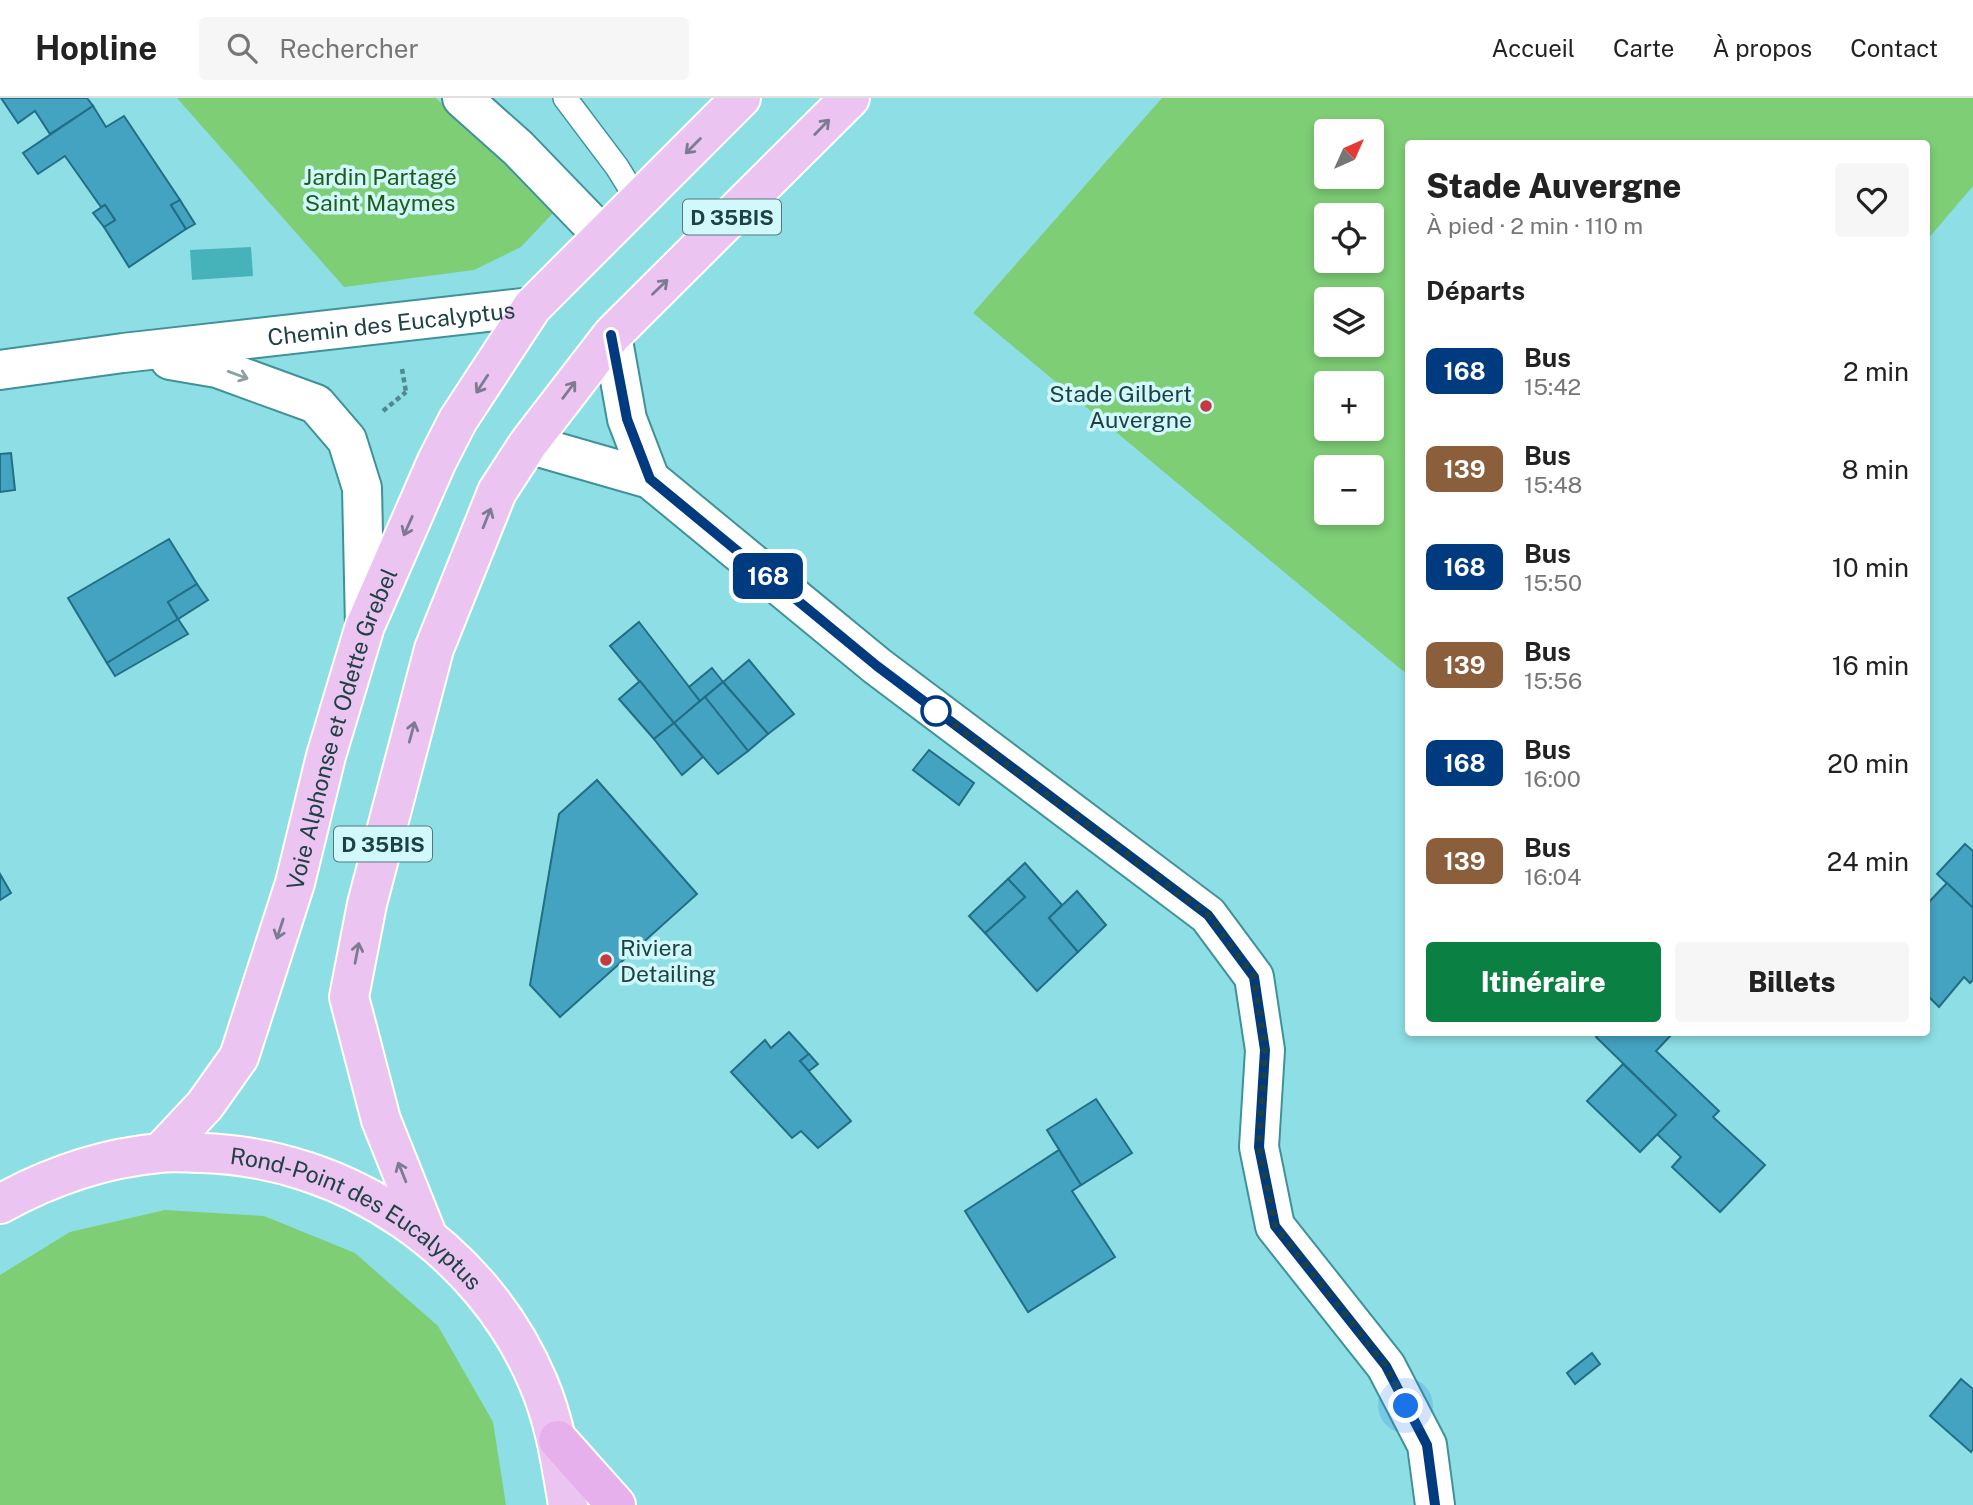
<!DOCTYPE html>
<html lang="fr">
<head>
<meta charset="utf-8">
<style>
	body { margin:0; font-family:"Public Sans",sans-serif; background:#f6f6f6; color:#222; height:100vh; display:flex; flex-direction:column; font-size:26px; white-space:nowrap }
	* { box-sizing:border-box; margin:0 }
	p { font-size:23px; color:#767676 }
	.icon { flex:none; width:38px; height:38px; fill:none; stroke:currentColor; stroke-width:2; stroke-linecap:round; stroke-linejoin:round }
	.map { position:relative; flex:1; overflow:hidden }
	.panel { position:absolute; left:1405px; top:42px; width:525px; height:896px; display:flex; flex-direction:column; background:#fff; border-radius:7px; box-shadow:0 4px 10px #0003 }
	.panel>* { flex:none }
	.badge { padding:0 14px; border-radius:10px; font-size:24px; line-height:46px }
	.needle { width:46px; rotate:45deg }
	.tools { position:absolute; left:1314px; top:21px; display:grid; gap:14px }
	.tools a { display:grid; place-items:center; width:70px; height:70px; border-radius:7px; background:#fff; box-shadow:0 4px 10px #0003; font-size:35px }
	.you { position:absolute; width:35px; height:35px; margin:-18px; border:5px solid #fff; border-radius:50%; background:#1a73e8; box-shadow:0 0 0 10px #1a73e833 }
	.map>.badge { position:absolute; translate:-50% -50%; box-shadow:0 0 0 4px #fff }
	h2 { padding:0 21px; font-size:26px; line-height:63px }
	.round { display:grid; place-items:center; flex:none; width:74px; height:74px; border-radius:7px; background:#f6f6f6 }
	.overview { display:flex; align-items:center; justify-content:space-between; height:119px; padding:0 21px }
	h1 { font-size:33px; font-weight:800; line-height:52px }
	.button { display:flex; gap:14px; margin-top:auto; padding:14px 21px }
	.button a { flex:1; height:80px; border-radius:7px; background:#0b8043; color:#fff; font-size:28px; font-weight:800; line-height:80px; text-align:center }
	.button a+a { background:#f6f6f6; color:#222 }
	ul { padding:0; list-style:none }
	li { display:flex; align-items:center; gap:21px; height:98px; padding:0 21px }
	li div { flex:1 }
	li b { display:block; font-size:26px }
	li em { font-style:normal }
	li .badge { min-width:77px; font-weight:700; text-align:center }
	header { display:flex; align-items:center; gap:42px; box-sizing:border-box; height:98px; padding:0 35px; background:#fff; border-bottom:2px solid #e0e0e0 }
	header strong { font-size:33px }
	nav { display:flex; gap:38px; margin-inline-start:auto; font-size:24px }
	.search { width:490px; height:63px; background:#f6f6f6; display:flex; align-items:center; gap:18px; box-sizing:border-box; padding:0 24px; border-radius:7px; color:#767676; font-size:26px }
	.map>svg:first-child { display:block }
</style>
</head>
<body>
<header>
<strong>Hopline</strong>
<div class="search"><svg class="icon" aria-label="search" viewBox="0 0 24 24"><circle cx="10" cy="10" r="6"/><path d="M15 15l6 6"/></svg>Rechercher</div>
<nav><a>Accueil</a><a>Carte</a><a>À propos</a><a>Contact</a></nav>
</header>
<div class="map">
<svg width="1973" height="1407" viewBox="0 0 1973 1407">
	<rect width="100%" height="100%" fill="#8ddfe5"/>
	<g fill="#7ece76" fill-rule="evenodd">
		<polygon points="177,0 436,0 554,114 521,149 474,172 344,189"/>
		<path d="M1162,0h811v88l-46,54v-96h-518v532l-436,-363zM1326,33h46v46h-46zM1326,117h46v46h-46zM1326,201h46v46h-46zM1326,285h46v46h-46zM1326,369h46v46h-46z"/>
		<polygon points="165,1112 264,1118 355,1155 438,1228 493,1324 506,1407 0,1407 0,1177 70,1134"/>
	</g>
	<polygon fill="#46b3bb" points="251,149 253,178 192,182 190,152"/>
	<g fill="#44a3c1" stroke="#216e85" stroke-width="2">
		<polygon points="1,0 87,0 93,8 50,36 35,13 18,25"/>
		<polygon points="93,8 106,29 124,18 180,102 171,107 186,131 129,169 104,129 115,122 105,107 101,109 65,58 38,76 23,55"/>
		<polygon points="180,102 195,126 186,131 171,107"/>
		<polygon points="105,107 115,122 104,129 93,115"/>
		<polygon points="11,355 15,392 0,394 0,356"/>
		<polygon points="169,441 197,486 168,504 178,521 107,565 68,500"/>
		<polygon points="197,486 208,502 178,521 168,504"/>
		<polygon points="178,521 188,536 115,578 107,565"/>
		<polygon points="639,524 700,603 674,625 610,548"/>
		<polygon points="749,562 794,616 768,636 723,584"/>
		<polygon points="712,570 723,584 700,603 689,589"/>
		<polygon points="640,583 674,625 654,641 619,601"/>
		<polygon points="723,584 768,636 748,653 705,599"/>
		<polygon points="705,599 748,653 718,676 674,625"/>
		<polygon points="674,625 703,659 682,677 654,641"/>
		<polygon points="929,652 974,685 959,707 913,672"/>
		<polygon points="597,682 697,796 560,919 530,887 559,716"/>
		<polygon points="1965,746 1973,753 1973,810 1937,776"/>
		<polygon points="1025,765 1062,807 1049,820 1078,854 1037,893 985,835 1025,799 1008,781"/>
		<polygon points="0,776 11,795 0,802"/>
		<polygon points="1008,781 1025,799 985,835 969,818"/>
		<polygon points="1947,785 1973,810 1973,882 1970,885 1964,879 1939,909 1927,897 1927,806"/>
		<polygon points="1077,793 1106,827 1078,854 1049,820"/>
		<polygon points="789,934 809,956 800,963 851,1023 818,1050 801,1033 792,1040 731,974 765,942 771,950"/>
		<polygon points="1601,934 1674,934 1656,953 1719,1013 1713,1019 1765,1067 1720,1114 1672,1069 1681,1059 1657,1036 1676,1017 1596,939"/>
		<polygon points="809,956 818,966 809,973 800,963"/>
		<polygon points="1623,966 1676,1017 1640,1054 1587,1003"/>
		<polygon points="1096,1001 1132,1055 1081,1087 1047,1032"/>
		<polygon points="1059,1052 1081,1087 1072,1093 1115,1159 1028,1214 965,1113"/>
		<polygon points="1592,1255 1600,1266 1575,1286 1567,1275"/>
		<polygon points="1961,1281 1973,1291 1973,1351 1971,1354 1930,1318"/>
	</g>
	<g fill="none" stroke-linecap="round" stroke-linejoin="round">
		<defs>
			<polyline id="service" points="565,0 617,69 638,103"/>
			<g id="minor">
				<polyline points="462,0 518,50 603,138"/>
				<polyline points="612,237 627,321 650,381"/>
				<polyline points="170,262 217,270 316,306 347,342 362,390 365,528"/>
				<path id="s1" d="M0,272l123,-17 409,-46"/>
				<polyline points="528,346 650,381 877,568 1208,817 1254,879 1265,952 1259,1049 1275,1128 1386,1268 1427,1347 1435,1407"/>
			</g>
			<g id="primary">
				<path id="s2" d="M161,1054l44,-47 34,-48 56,-174 31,-127 39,-130 72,-165 21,-41 74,-113 209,-209"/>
				<path id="s3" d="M0,1106c49,-27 103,-46 160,-51 14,-2 28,0 42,0 144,4 280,96 336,229 17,39 23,81 30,123"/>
				<polyline points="427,1137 381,1022 349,899 367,806 434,551 497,394 528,346 612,237 850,0"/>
			</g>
			<polyline id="trunk" points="558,1342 616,1407"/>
		</defs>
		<use href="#service" stroke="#3e9298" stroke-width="26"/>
		<use href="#minor" stroke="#3e9298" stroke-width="42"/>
		<use href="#primary" stroke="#fff" stroke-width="42"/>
		<use href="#trunk" stroke="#fff" stroke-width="42"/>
		<g stroke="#518a8e" stroke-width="4.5" stroke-dasharray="5 3.5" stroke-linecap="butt">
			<polyline points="402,271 406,294"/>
			<polyline points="383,313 406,294"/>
		</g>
		<use href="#service" stroke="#fff" stroke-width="23"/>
		<use href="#minor" stroke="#fff" stroke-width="38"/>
		<use href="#primary" stroke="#ecc4f1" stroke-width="38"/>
		<use href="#trunk" stroke="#e6b0ec" stroke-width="38"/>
	</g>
	<defs><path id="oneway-shaft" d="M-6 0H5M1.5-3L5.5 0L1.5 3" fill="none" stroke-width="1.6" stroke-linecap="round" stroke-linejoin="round" transform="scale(1.75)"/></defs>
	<g stroke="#7b7c92">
		<use href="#oneway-shaft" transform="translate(822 29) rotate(-46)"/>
		<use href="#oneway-shaft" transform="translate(693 48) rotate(135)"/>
		<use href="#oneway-shaft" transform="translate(660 189) rotate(-44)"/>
		<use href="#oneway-shaft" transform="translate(482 286) rotate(123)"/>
		<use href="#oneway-shaft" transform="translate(569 292) rotate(-53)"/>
		<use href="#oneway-shaft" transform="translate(487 420) rotate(-68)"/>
		<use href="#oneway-shaft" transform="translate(408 428) rotate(114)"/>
		<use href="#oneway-shaft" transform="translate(412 634) rotate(-75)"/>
		<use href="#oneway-shaft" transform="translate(280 831) rotate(108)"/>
		<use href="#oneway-shaft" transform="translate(357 855) rotate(-79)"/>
		<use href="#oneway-shaft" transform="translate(402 1074) rotate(-112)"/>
	</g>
	<use stroke="#8ea0a2" href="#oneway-shaft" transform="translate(238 277) rotate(20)"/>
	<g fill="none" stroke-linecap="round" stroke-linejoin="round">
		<defs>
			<polyline id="line" points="611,237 627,321 650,381 877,568 1208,817 1254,879 1265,952 1259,1049 1275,1128 1386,1268 1427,1347 1435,1407"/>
		</defs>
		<use href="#line" stroke="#fff" stroke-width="16"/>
		<use href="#line" stroke="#003b80" stroke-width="10"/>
		<polyline stroke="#1e4144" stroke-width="7" stroke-dasharray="0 12.6" points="936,613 1208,817 1254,879 1265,952 1259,1049 1275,1128 1386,1268 1406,1308"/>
	</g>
	<g fill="#c83841" stroke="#d1f8fb" stroke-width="2.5">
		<circle cx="1206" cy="308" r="7"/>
		<circle cx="606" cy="862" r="7"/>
	</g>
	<circle fill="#fff" stroke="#003b80" stroke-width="3.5" cx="936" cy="613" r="14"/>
	<g text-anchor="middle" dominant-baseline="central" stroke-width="7" stroke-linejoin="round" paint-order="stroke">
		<g fill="#d1f8fb" stroke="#54787b" stroke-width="2">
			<rect x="683" y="101.5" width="98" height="35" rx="5"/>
			<rect x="334" y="728.5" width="98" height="35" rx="5"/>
		</g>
		<g font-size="21" font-weight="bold" fill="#1e4144">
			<text x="732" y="119">D 35BIS</text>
			<text x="383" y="746">D 35BIS</text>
		</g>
		<g font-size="23" fill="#205d1b" stroke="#d1f8fb">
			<text x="380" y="78">Jardin Partagé<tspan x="380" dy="26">Saint Maymes</tspan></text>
		</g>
		<g font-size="23" fill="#1e4144" stroke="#d1f8fb">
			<text stroke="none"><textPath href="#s1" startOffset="394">Chemin des Eucalyptus</textPath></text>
			<text stroke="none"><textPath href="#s2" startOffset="467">Voie Alphonse et Odette Grebel</textPath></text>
			<text stroke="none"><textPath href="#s3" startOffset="383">Rond-Point des Eucalyptus</textPath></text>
		</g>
		<g font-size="23" fill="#1e4144" stroke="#d1f8fb" text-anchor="end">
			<text x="1192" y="295">Stade Gilbert<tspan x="1192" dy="26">Auvergne</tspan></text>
			<text x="620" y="849" text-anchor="start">Riviera<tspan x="620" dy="26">Detailing</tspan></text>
		</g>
	</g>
</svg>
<div class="tools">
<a><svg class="needle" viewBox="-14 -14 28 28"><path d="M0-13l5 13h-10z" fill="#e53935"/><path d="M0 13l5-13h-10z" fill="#767676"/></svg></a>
<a><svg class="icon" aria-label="locate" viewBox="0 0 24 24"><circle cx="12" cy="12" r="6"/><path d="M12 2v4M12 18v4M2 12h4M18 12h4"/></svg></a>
<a><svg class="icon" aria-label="layers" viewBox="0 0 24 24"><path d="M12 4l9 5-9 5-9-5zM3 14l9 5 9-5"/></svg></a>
<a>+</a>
<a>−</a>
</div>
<div class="you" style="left:1406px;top:1308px"></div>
<b class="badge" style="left:768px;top:478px;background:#003b80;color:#fff">168</b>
<section class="panel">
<div class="overview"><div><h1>Stade Auvergne</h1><p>À pied · 2 min · 110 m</p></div><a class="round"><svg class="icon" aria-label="heart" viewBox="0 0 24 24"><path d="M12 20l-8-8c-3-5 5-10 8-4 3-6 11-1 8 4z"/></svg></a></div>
<h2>Départs</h2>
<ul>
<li><span class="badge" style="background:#003b80;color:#fff">168</span><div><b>Bus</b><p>15:42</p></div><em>2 min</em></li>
<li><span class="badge" style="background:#8b5e3c;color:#fff">139</span><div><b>Bus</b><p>15:48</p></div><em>8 min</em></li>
<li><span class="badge" style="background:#003b80;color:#fff">168</span><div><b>Bus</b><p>15:50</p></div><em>10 min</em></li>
<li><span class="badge" style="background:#8b5e3c;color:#fff">139</span><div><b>Bus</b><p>15:56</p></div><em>16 min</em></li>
<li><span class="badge" style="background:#003b80;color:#fff">168</span><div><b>Bus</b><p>16:00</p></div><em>20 min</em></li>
<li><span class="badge" style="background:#8b5e3c;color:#fff">139</span><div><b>Bus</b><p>16:04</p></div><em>24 min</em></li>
</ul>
<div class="button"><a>Itinéraire</a><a>Billets</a></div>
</section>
</div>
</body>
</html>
